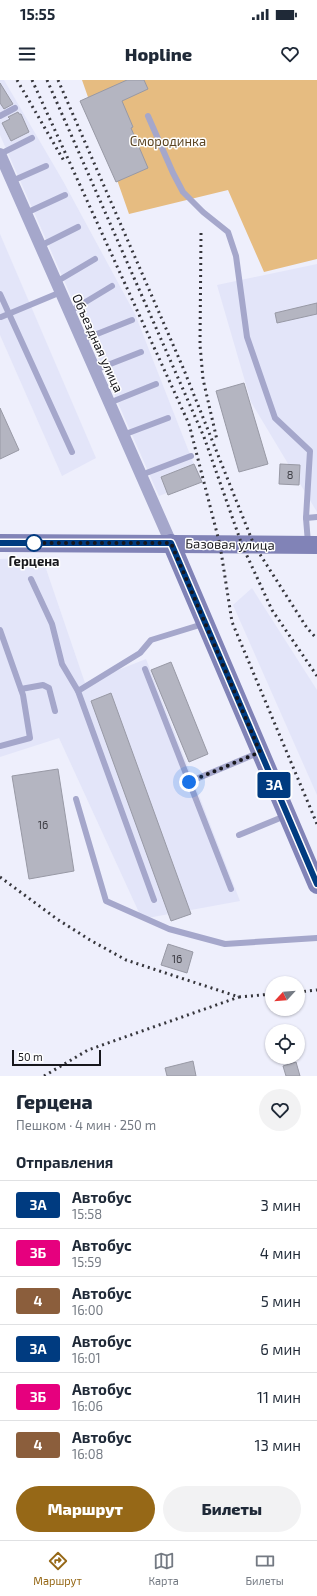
<!DOCTYPE html>
<html lang="ru">
<head>
<meta charset="utf-8">
<style>
	body { margin:0; font-family:"Exo 2",sans-serif; background:#f2f2f3; color:#1f2937; height:100vh; display:flex; flex-direction:column; font-size:15px; white-space:nowrap }
	* { box-sizing:border-box; margin:0 }
	p { font-size:13px; color:#747a83 }
	.icon { flex:none; width:22px; height:22px; fill:none; stroke:currentColor; stroke-width:2; stroke-linecap:round; stroke-linejoin:round }
	.map { position:relative; height:996px; overflow:hidden }
	.details { display:flex; flex-direction:column; background:#fff; flex:1 }
	.details>* { flex:none }
	.badge { padding:0 8px; border-radius:3px; font-size:14px; line-height:26px }
	.needle { width:26px; rotate:244deg }
	.tools { position:absolute; left:265px; top:896px; display:grid; gap:8px }
	.tools a { display:grid; place-items:center; width:40px; height:40px; border-radius:50%; background:#fff; box-shadow:0 1px 3px #0004; font-size:20px }
	.scale { position:absolute; left:12px; bottom:10px; width:89px; box-sizing:border-box; padding-left:4px; border:2px solid #17171c; border-top:0; font-size:11px; line-height:14px; white-space:nowrap; color:#17171c; -webkit-text-stroke:3px #fff; paint-order:stroke }
	.you { position:absolute; width:20px; height:20px; margin:-10px; border:3px solid #fff; border-radius:50%; background:#1a73e8; box-shadow:0 0 0 6px #1a73e833 }
	.map>.badge { position:absolute; translate:-50% -50%; box-shadow:0 0 0 2px #fff }
	h2 { padding:0 16px; font-size:15px; line-height:36px }
	.round { display:grid; place-items:center; flex:none; width:42px; height:42px; border-radius:21px; background:#f2f2f3 }
	.head { display:flex; align-items:center; justify-content:space-between; height:68px; padding:0 16px }
	h1 { font-size:19px; font-weight:800; line-height:30px }
	.action { display:flex; gap:8px; margin-top:auto; padding:8px 16px }
	.action a { flex:1; height:46px; border-radius:24px; background:#966817; color:#fff; font-size:16px; font-weight:800; line-height:46px; text-align:center }
	.action a+a { background:#f2f2f3; color:#1f2937 }
	ul { padding:0; list-style:none }
	li { display:flex; align-items:center; gap:12px; height:48px; padding:0 16px; border-top:1px solid #e0e1e3 }
	li div { flex:1 }
	li b { display:block; font-size:15px }
	li em { font-style:normal }
	li .badge { min-width:44px; font-weight:700; text-align:center }
	.status { display:flex; justify-content:space-between; align-items:center; height:28px; padding:0 20px; background:#fff; direction:ltr }
	.status svg { height:11px; fill:currentColor }
	header { display:flex; justify-content:space-between; align-items:center; height:52px; padding:0 16px; background:#fff; font-size:18px; font-weight:800 }
	.tab-bar { display:flex; justify-content:space-around; align-items:center; height:56px; border-top:1px solid #e0e1e3; background:#fff; font-size:11px; color:#747a83 }
	.tab-bar a { display:grid; justify-items:center; gap:2px }
	.tab-bar .selected { color:#966817 }
	.map>svg:first-child { display:block }
</style>
</head>
<body>
<div class="status"><b>15:55</b><svg viewBox="0 0 49 12"><path d="M0 12V9h3v3zM5 12V6h3v6zM10 12V3h3v9zM15 12V0h3v12zM26 1h20v11H26zM47 4h2v5h-2z"/></svg></div>
<header><svg class="icon" aria-label="menu" viewBox="0 0 24 24"><path d="M4 6h16M4 12h16M4 18h16"/></svg>Hopline<svg class="icon" aria-label="heart" viewBox="0 0 24 24"><path d="M12 20l-8-8c-3-5 5-10 8-4 3-6 11-1 8 4z"/></svg></header>
<div class="map">
<svg width="317" height="996" viewBox="0 0 317 996">
	<rect width="100%" height="100%" fill="#eeeffc"/>
	<g fill="#e3e5f9">
		<polygon points="0,0 4,0 63,101 135,234 200,400 159,416 0,55"/>
		<polygon points="0,154 96,378 62,396 0,255"/>
		<polygon points="317,184 317,432 251,322 217,205"/>
		<polygon points="42,477 85,603 146,579 240,821 142,839 59,658 0,677 0,479"/>
		<polygon points="252,508 317,610 317,715 233,525"/>
	</g>
	<polygon fill="#e6bc81" points="82,0 317,0 317,179 264,192 228,110 129,134"/>
	<g fill="#b4b5c1" stroke="#9899a5">
		<polygon points="127,0 144,0 148,9 122,21 133,47 131,48 148,88 116,102 80,21"/>
		<polygon points="0,3 13,24 4,29 0,23"/>
		<polygon points="18,32 19,34 21,34 29,52 11,61 2,43 10,39 8,37"/>
		<polygon points="317,223 317,234 277,243 275,233"/>
		<polygon points="244,303 268,384 239,392 216,311"/>
		<polygon points="0,328 19,370 0,379"/>
		<polygon points="194,384 202,402 168,415 161,397"/>
		<polygon points="280,384 300,385 299,405 279,404"/>
		<polygon points="171,582 208,674 189,682 151,590"/>
		<polygon points="111,613 191,834 171,841 91,621"/>
		<polygon points="58,689 74,791 29,799 12,696"/>
		<polygon points="168,864 193,872 187,893 161,885"/>
		<polygon points="193,981 196,996 167,996 165,988"/>
		<polygon points="296,982 300,996 286,996 283,986"/>
	</g>
	<g fill="none" stroke-linecap="round" stroke-linejoin="round">
		<g stroke="#a5a7cb" stroke-width="6">
			<polyline points="0,36 15,28"/>
			<polyline points="148,36 173,93 183,112 203,132 228,152 236,176 247,257 275,338 310,371 306,438 308,463"/>
			<polyline points="0,74 32,58"/>
			<polyline points="12,101 46,86"/>
			<polyline points="26,133 65,115"/>
			<polyline points="40,166 78,147"/>
			<polyline points="56,202 95,179"/>
			<polyline points="0,214 72,372"/>
			<polyline points="69,232 112,206"/>
			<polyline points="1,237 61,212"/>
			<polyline points="82,260 132,240"/>
			<polyline points="95,290 141,272"/>
			<polyline points="109,323 156,304"/>
			<polyline points="123,355 168,338"/>
			<polyline points="141,395 191,376"/>
			<polyline points="306,438 317,437"/>
			<polyline points="31,499 52,544 62,584 78,611 154,820"/>
			<polyline points="0,550 23,615 30,658 0,666"/>
			<polyline points="145,589 231,809"/>
			<polyline points="21,609 43,605 49,608 55,631"/>
			<polyline points="78,611 140,573 151,560 203,544"/>
			<polyline points="189,702 258,673"/>
			<polyline points="76,719 106,821 169,849 225,864 317,858"/>
			<polyline points="239,755 285,736"/>
		</g>
		<polyline stroke="#a5a7cb" stroke-width="12" points="0,74 171,463"/>
		<g stroke="#8183b7" stroke-width="18">
			<polyline points="0,463 317,465"/>
			<polyline points="171,463 317,805"/>
		</g>
		<g stroke="#36363c" stroke-width="3" stroke-dasharray="2 4" stroke-linecap="butt">
			<polyline points="17,0 64,81"/>
			<polyline points="32,0 189,344 220,465 232,542 317,744"/>
			<polyline points="47,0 204,357 242,465 272,530 317,596"/>
			<polyline points="58,0 184,290 254,465 307,548 317,559"/>
			<polyline points="201,153 200,265 203,299 217,360"/>
			<polyline points="0,797 57,839 90,860 126,880 239,917 272,914"/>
			<polyline points="298,912 317,910"/>
			<polyline points="44,996 88,970 239,917"/>
		</g>
	</g>
	<g fill="none" stroke-linecap="round" stroke-linejoin="round">
		<defs>
			<polyline id="line" points="0,463 171,463 317,804"/>
		</defs>
		<use href="#line" stroke="#fff" stroke-width="9"/>
		<use href="#line" stroke="#003b80" stroke-width="6"/>
		<polyline stroke="#17171c" stroke-width="4" stroke-dasharray="0 7.2" points="34,463 32,463 171,463 260,672 189,702"/>
	</g>
	<circle fill="#fff" stroke="#003b80" stroke-width="2" cx="34" cy="463" r="8"/>
	<g text-anchor="middle" dominant-baseline="central" stroke-width="3" stroke-linejoin="round" paint-order="stroke">
		<g font-size="11" fill="#3e3e45">
			<text x="290" y="394">8</text>
			<text x="43" y="744">16</text>
			<text x="177" y="878">16</text>
		</g>
		<g font-size="13" fill="#5b4422" stroke="#fff">
			<text x="168" y="61">Смородинка</text>
		</g>
		<g font-size="13" fill="#17171c" stroke="#fff">
			<text transform="translate(98 263) rotate(66)">Объездная улица</text>
			<text transform="translate(230 464) rotate(1)">Базовая улица</text>
		</g>
		<g font-size="13" font-weight="bold" fill="#17171c" stroke="#fff">
			<text x="34" y="481">Герцена</text>
		</g>
	</g>
</svg>
<div class="tools">
<a><svg class="needle" viewBox="-14 -14 28 28"><path d="M0-13l5 13h-10z" fill="#e53935"/><path d="M0 13l5-13h-10z" fill="#747a83"/></svg></a>
<a><svg class="icon" aria-label="locate" viewBox="0 0 24 24"><circle cx="12" cy="12" r="6"/><path d="M12 2v4M12 18v4M2 12h4M18 12h4"/></svg></a>
</div>
<div class="scale">50 m</div>
<div class="you" style="left:189px;top:702px"></div>
<b class="badge" style="left:274px;top:705px;background:#003b80;color:#fff">3А</b>
</div>
<section class="details">
<div class="head"><div><h1>Герцена</h1><p>Пешком · 4 мин · 250 m</p></div><a class="round"><svg class="icon" aria-label="heart" viewBox="0 0 24 24"><path d="M12 20l-8-8c-3-5 5-10 8-4 3-6 11-1 8 4z"/></svg></a></div>
<h2>Отправления</h2>
<ul>
<li><span class="badge" style="background:#003b80;color:#fff">3А</span><div><b>Автобус</b><p>15:58</p></div><em>3 мин</em></li>
<li><span class="badge" style="background:#e6007e;color:#fff">3Б</span><div><b>Автобус</b><p>15:59</p></div><em>4 мин</em></li>
<li><span class="badge" style="background:#8b5e3c;color:#fff">4</span><div><b>Автобус</b><p>16:00</p></div><em>5 мин</em></li>
<li><span class="badge" style="background:#003b80;color:#fff">3А</span><div><b>Автобус</b><p>16:01</p></div><em>6 мин</em></li>
<li><span class="badge" style="background:#e6007e;color:#fff">3Б</span><div><b>Автобус</b><p>16:06</p></div><em>11 мин</em></li>
<li><span class="badge" style="background:#8b5e3c;color:#fff">4</span><div><b>Автобус</b><p>16:08</p></div><em>13 мин</em></li>
</ul>
<div class="action"><a>Маршрут</a><a>Билеты</a></div>
</section>
<nav class="tab-bar">
<a class="selected"><svg class="icon" aria-label="directions" viewBox="0 0 24 24"><path d="M12 3l9 9-9 9-9-9zM9 14v-3h6M13 9l2 2-2 2"/></svg>Маршрут</a>
<a><svg class="icon" aria-label="map" viewBox="0 0 24 24"><path d="M3 6l6-2 6 2 6-2v14l-6 2-6-2-6 2zM9 4v14M15 6v14"/></svg>Карта</a>
<a><svg class="icon" aria-label="tickets" viewBox="0 0 24 24"><path d="M3 7h18v10H3zM15 7v10"/></svg>Билеты</a>
</nav>
</body>
</html>
